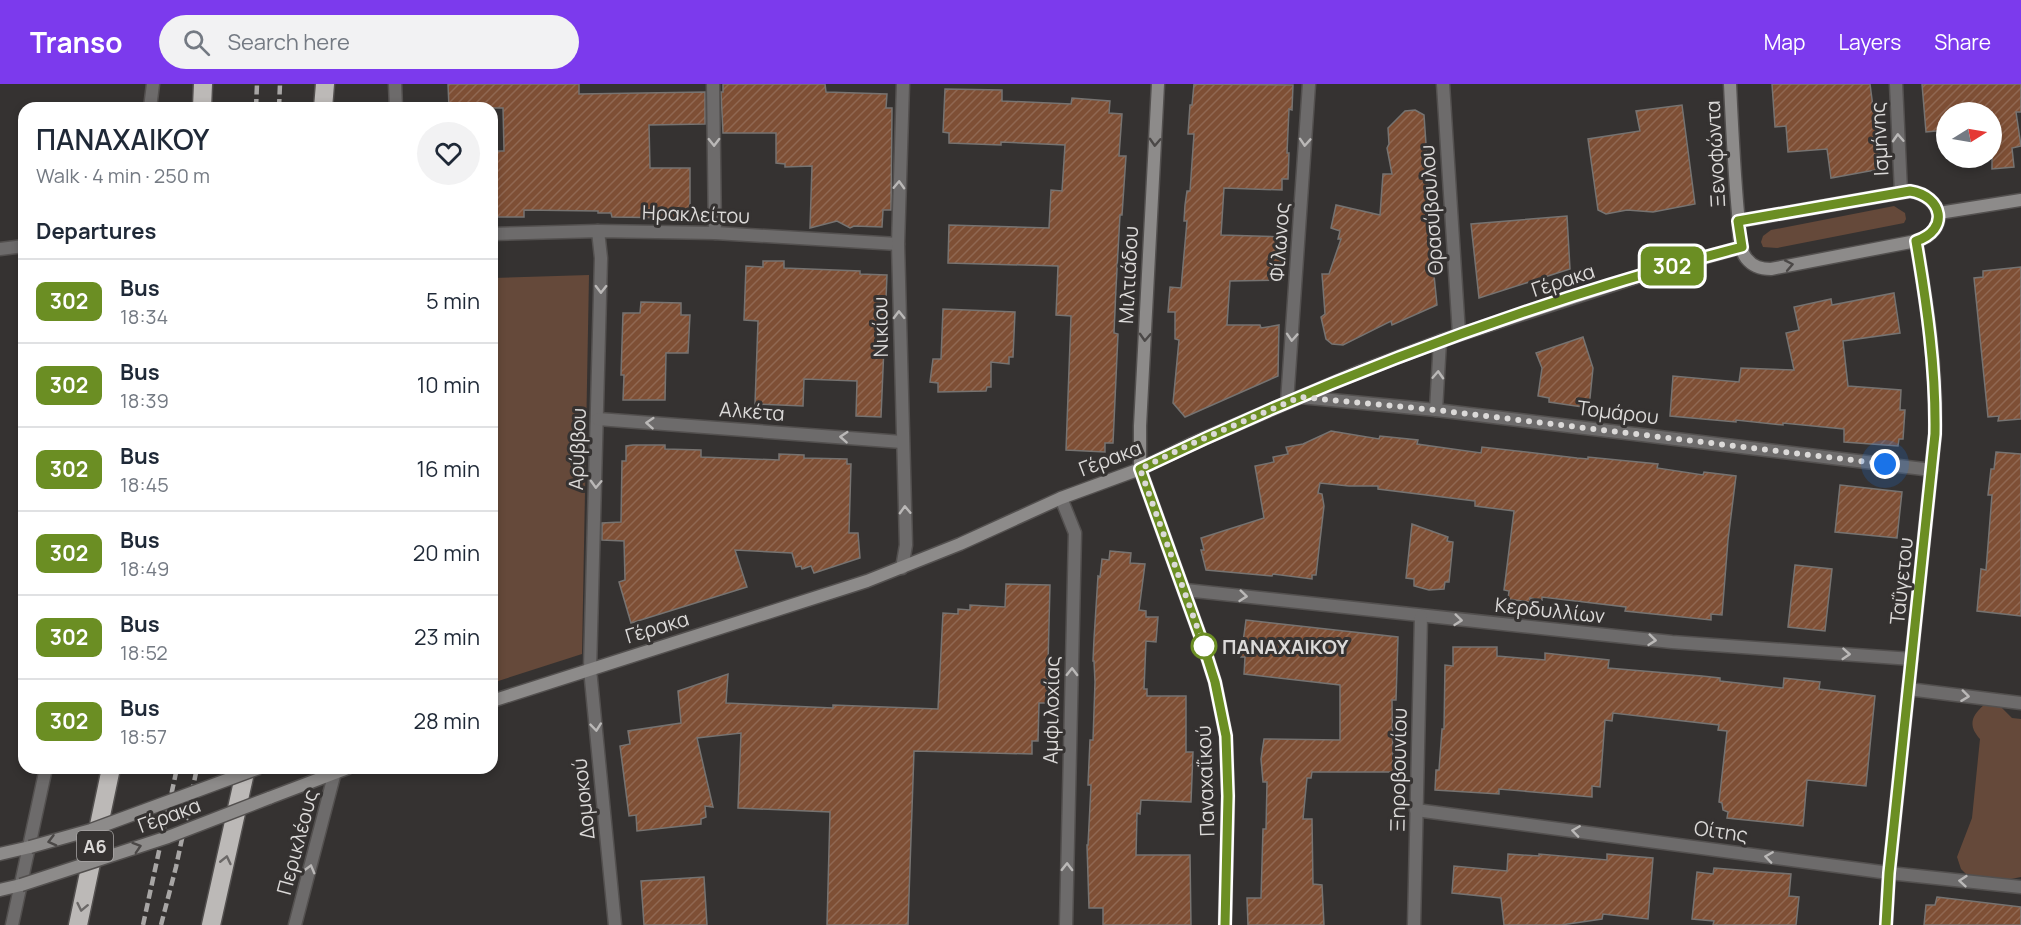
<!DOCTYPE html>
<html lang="en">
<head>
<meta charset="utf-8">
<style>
	body { margin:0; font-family:Manrope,sans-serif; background:#f2f2f3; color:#1f2937; height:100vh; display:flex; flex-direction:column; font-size:22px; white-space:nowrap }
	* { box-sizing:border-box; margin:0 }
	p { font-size:20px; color:#747a83 }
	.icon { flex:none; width:33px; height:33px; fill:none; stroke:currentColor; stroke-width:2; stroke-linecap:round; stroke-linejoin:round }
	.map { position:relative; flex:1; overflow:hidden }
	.drawer { position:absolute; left:18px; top:18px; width:480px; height:672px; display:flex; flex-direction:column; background:#fff; border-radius:18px; box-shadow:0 3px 9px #0003 }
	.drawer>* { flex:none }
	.badge { padding:0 12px; border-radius:9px; font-size:21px; line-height:39px }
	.needle { width:39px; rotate:79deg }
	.tools { position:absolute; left:1936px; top:18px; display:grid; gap:12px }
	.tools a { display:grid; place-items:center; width:66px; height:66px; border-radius:50%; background:#fff; box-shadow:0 3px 9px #0003; font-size:30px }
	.you { position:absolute; width:30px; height:30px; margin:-15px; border:4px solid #fff; border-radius:50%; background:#1a73e8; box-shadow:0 0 0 9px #1a73e833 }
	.map>.badge { position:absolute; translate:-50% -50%; box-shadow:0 0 0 3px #fff }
	h2 { padding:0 18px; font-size:22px; line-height:54px }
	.round { display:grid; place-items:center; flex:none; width:63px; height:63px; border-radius:32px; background:#f2f2f3 }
	.headline { display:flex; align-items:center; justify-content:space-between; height:102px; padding:0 18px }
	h1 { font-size:28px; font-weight:600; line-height:45px }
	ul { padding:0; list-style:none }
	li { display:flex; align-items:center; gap:18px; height:84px; padding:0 18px; border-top:2px solid #e0e1e3 }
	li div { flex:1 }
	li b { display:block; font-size:22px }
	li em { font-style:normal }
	li .badge { min-width:66px; font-weight:700; text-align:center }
	header { display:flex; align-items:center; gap:36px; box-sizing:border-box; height:84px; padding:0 30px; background:#7c3aed; color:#fff }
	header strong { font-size:28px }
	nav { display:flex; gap:33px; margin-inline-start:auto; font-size:21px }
	.search { width:420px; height:54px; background:#f2f2f3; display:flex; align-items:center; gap:15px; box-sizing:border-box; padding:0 21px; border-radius:33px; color:#747a83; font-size:22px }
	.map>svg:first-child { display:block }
</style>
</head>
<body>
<header>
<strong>Transo</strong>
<div class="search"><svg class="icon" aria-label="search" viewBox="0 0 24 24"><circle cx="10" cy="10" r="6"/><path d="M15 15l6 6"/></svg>Search here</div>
<nav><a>Map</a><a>Layers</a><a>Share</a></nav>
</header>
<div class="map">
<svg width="2021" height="841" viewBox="0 0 2021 841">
	<defs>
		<pattern id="building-hatch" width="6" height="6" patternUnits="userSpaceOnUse" patternTransform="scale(1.5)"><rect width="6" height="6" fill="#7e4f35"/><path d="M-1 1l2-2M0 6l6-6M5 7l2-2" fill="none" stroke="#906852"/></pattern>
	</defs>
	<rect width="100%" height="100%" fill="#353231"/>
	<g fill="#65493a">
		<polygon points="1894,122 1905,129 1906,135 1904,139 1777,164 1763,163 1761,158 1763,152 1771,146"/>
		<polygon points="589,191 582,570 492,599 492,194"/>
		<path d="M1984,621l17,2 11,11 9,1v158l-15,3 -37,-3 -8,-8 -4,-12 15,-39 8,-79c-12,-13 -9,-23 4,-34z"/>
	</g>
	<g fill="url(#building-hatch)" stroke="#767371" stroke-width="1.5">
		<polygon points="448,0 579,0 579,10 705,8 705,40 649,41 650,84 690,84 690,129 677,129 677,134 612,133 611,129 598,129 598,127 524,126 524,133 495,133 495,128 492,128 492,94 495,94 496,67 504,67 503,24 449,24"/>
		<polygon points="723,0 825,0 826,8 887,10 886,24 892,24 891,126 883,126 882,143 854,142 850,144 837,137 810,144 812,82 785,83 785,80 776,79 776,49 723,49 721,8 723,8"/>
		<polygon points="1194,0 1293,1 1292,26 1289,25 1287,69 1289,69 1288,95 1282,95 1282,106 1224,104 1221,151 1285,153 1283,196 1230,197 1227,241 1260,241 1261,244 1279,241 1278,292 1185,333 1173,319 1179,256 1175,255 1175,228 1168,228 1170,203 1181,204 1187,137 1184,137 1185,121 1187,107 1190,107 1194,50 1188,50 1190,21 1192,21"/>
		<polygon points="1772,0 1870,0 1881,85 1831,94 1827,65 1788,68 1786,42 1775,43"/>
		<polygon points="1922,0 2021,0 2021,28 2016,28 2021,62 2012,64 2014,83 1992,85 1992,28 1947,28 1947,46 1926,48"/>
		<polygon points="945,5 1002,6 1002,17 1071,20 1072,14 1110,17 1109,29 1122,30 1119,72 1126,72 1122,131 1120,131 1116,204 1114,249 1118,250 1113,359 1105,359 1105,368 1066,366 1071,232 1056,231 1058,182 948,179 949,141 1049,144 1051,106 1062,107 1065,61 1001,58 1001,61 949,59 949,49 943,48"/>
		<polygon points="1682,21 1695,120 1653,128 1627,126 1606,130 1598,126 1588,55 1640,47 1636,27"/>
		<polygon points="1415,26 1424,31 1429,104 1427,121 1437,221 1392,241 1391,237 1343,261 1332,260 1326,255 1321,233 1325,230 1322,190 1329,190 1341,155 1338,155 1340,147 1331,144 1336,121 1380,131 1383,90 1392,90 1387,64 1389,60 1388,44 1405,27"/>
		<polygon points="1567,132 1570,185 1479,214 1471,140"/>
		<polygon points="763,177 784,177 784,184 860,187 860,190 887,191 881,333 856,332 857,297 804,295 803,322 755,320 758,237 744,236 746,182 763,183"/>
		<polygon points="2021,183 2021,335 1998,337 1999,332 1988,333 1974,194 1983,193 1983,187"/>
		<polygon points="1894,209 1900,249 1843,257 1848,302 1901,306 1900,326 1905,326 1903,355 1899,355 1898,362 1844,358 1844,345 1783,339 1783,341 1736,336 1736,338 1670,332 1673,292 1739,298 1741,284 1794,286 1786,249 1799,246 1794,223 1831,215 1832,221"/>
		<polygon points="641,218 681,219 681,231 690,231 688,269 666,269 665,316 623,316 624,291 621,291 623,229 640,229"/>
		<polygon points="943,225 1015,228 1013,273 1009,273 1009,280 991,278 991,303 987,303 986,307 938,308 938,299 930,298 933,275 941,275"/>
		<polygon points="1583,253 1593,284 1589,324 1549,318 1549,314 1538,312 1542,284 1536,269"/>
		<polygon points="1331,347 1379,355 1380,352 1418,356 1417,360 1481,369 1482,363 1577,374 1588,375 1588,373 1658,380 1657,384 1703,391 1704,388 1736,392 1728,456 1722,531 1711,530 1711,536 1625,527 1626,523 1542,513 1542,516 1530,514 1530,518 1508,515 1509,507 1504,506 1514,427 1475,422 1475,417 1378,405 1378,402 1349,402 1320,399 1318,409 1322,410 1324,422 1316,491 1312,491 1312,495 1273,490 1272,492 1206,486 1201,466 1204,466 1201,454 1264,434 1255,382 1274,378 1273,373 1288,370 1286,363 1303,360"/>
		<polygon points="633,361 665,361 665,365 701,366 701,373 779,376 779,370 804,371 804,374 847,375 847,380 851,380 849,449 858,449 860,474 814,489 811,482 802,485 801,482 796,483 792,469 735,466 747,503 631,539 619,498 625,496 624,457 602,456 602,439 621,438 622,377 626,377 626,362"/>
		<polygon points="1996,368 2021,370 2021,532 1977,527 1981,485 1986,486 1992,411 1988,411 1991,385 1994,385"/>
		<polygon points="1840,401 1902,408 1897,454 1835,448"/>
		<polygon points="1412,440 1448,453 1447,457 1453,458 1449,498 1445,498 1444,505 1429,506 1414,502 1414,495 1406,494"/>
		<polygon points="1110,467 1131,469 1130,479 1145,480 1139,526 1146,527 1146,533 1158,533 1156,558 1146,557 1144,605 1147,605 1147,612 1186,612 1186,668 1193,668 1191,718 1141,716 1140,730 1137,729 1136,771 1190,771 1191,841 1103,841 1103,824 1089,824 1087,761 1088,761 1091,701 1088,701 1090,656 1093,656 1095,598 1094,577 1093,577 1094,555 1098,492 1100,493 1102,475 1109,476"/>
		<polygon points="1795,481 1832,485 1825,547 1788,543"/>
		<polygon points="1006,500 1050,501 1047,619 1039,619 1038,657 1032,657 1032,670 914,667 908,841 827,841 830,728 738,724 741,649 697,654 713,723 705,722 706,733 701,735 701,740 637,747 636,731 629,732 620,662 630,660 628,647 681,639 678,607 728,590 726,619 833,624 833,621 938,625 943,529 958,530 958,525 970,526 970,521 1005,523"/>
		<polygon points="1246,536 1398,553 1396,616 1392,616 1393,688 1312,688 1311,694 1307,694 1303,735 1312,735 1313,800 1322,801 1324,841 1248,841 1247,814 1261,814 1263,745 1266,745 1267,698 1263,698 1261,675 1264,655 1340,656 1340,601 1244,590 1245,573 1241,573"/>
		<polygon points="1453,563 1497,563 1497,572 1545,576 1545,569 1609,576 1608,584 1702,592 1720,594 1720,597 1783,604 1784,594 1820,598 1819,605 1875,612 1866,702 1807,696 1803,742 1727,734 1728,728 1723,726 1722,719 1719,718 1727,647 1718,646 1719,641 1613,629 1612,637 1605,636 1600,703 1592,702 1592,713 1499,705 1499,710 1435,706 1436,686 1439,686 1442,645 1444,645 1445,581 1453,582"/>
		<polygon points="1508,770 1539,772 1539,770 1607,776 1607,770 1653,774 1648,835 1603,830 1602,835 1561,841 1504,841 1501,814 1452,809 1454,782 1507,787"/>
		<polygon points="1714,784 1791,790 1789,812 1799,813 1796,841 1713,841 1714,837 1692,835 1697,788 1713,790"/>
		<polygon points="704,793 707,841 644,841 641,797"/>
		<polygon points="1937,813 2021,823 2021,841 1924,841 1926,821 1935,821"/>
	</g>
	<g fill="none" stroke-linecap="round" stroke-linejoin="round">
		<defs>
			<g id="street">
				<polyline points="395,0 396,24"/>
				<polyline points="713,0 715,149"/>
				<polyline points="1443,0 1459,250"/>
				<polyline points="1896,0 1901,108"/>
				<polyline points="150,24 153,0"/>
				<polyline points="598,147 601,174 590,585 615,841"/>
				<polyline points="492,150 598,147 715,149 898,160"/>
				<polyline points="0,165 24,162"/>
				<polyline points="1300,313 1436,326 1932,386"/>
				<polyline points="1287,318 1309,0"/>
				<polyline points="1436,326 1440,257"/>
				<polyline points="598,335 902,358"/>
				<polyline points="1140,385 1203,560 1215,598 1226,652 1228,712 1225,841"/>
				<polyline points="1061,414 1075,449 1066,841"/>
				<polyline points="902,484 906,461 898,160 903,0"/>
				<polyline points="1185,506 1672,558 1912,575"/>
				<polyline points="1908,605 2021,619"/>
				<polyline points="1416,726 1889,789 2021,803"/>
				<polyline points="12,841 46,684"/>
				<polyline points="295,841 336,684"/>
				<polyline points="1414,841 1421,532"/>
				<path d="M1886,841l3,-52 46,-439c2,-66 -8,-129 -19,-193"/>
			</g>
			<g id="secondary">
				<path d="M1730,0c2,43 4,86 8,129 1,14 0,34 8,45 7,9 15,11 25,11l145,-28c34,-10 27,-45 -6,-50l-171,30"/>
				<polyline points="1939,129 2021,116"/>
				<polyline points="1140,385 1140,342 1158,0"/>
				<polyline points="492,617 867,497 960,460 1061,414 1140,385 1191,360 1361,287 1440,257 1656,187 1742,163"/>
				<polyline points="269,714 348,684"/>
				<polyline points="0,770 30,763"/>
				<polyline points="0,806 21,801"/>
			</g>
			<g id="highway">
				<polyline points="202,24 203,0"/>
				<polyline points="323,24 325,0"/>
				<polyline points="78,841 111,684"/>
				<polyline points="211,841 246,684"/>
			</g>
		</defs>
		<use href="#street" stroke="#53504f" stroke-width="15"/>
		<use href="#secondary" stroke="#53504f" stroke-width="15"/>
		<use href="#highway" stroke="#53504f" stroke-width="21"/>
		<use href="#street" stroke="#6d6b6b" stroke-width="12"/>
		<use href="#secondary" stroke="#8d8b8a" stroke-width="12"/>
		<use href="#highway" stroke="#bcb9b7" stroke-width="18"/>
		<g stroke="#a8a6a5" stroke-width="4.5" stroke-dasharray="9 4.5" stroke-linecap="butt">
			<polyline points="256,24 257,0"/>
			<polyline points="279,24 280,0"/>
			<polyline points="143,841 177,684"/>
			<polyline points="161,841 176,783 197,684"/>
		</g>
		<defs>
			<g id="secondary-bridge">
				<polyline points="30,763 91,746 259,684"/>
				<polyline points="21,801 168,753 269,714"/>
			</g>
		</defs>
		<use href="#secondary-bridge" stroke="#53504f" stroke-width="15" stroke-linecap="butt"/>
		<use href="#secondary-bridge" stroke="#8d8b8a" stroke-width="12"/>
	</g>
	<defs><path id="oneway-chevron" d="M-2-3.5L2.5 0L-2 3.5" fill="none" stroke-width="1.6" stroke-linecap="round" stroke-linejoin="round" transform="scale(1.5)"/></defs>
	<g stroke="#bab8b7">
		<use href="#oneway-chevron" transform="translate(1898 54) rotate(-93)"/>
		<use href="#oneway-chevron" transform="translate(714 58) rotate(89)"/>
		<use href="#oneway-chevron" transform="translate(1305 58) rotate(94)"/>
		<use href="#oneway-chevron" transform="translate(899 101) rotate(-88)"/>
		<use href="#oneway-chevron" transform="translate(601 205) rotate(91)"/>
		<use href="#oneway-chevron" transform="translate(899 231) rotate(-91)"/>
		<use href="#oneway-chevron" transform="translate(1292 253) rotate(94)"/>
		<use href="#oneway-chevron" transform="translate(1438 291) rotate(-87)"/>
		<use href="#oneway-chevron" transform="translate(650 339) rotate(-176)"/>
		<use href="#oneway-chevron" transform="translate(844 353) rotate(-176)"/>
		<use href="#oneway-chevron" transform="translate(596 400) rotate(92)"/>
		<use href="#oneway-chevron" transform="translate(905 426) rotate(-92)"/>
		<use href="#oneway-chevron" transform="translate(1243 512) rotate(6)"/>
		<use href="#oneway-chevron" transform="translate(1458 536) rotate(6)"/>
		<use href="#oneway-chevron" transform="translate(1652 556) rotate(6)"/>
		<use href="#oneway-chevron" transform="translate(1846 570) rotate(4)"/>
		<use href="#oneway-chevron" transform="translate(1072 588) rotate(-89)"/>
		<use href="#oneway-chevron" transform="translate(1965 612) rotate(7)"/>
		<use href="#oneway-chevron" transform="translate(596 643) rotate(84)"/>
		<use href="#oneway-chevron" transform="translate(1576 747) rotate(-172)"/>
		<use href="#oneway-chevron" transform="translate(1769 773) rotate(-172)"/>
		<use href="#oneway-chevron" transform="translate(1067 783) rotate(-89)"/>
		<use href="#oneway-chevron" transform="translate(310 785) rotate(-75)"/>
		<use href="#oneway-chevron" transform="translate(1963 797) rotate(-175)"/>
	</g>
	<g stroke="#4b4847">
		<use href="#oneway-chevron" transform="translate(1155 58) rotate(93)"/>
		<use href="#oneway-chevron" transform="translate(1789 181) rotate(-11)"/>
		<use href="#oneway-chevron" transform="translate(1145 253) rotate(93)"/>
		<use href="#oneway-chevron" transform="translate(52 757) rotate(165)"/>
		<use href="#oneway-chevron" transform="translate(137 763) rotate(-18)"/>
	</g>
	<g stroke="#6b6867">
		<use href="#oneway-chevron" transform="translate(226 776) rotate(-77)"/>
		<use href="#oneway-chevron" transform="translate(82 823) rotate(102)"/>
	</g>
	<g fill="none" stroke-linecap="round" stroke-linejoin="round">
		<defs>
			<path id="line" d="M1225,841l3,-129 -2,-60 -11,-54 -12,-38 -63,-175c193,-93 394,-168 602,-222l-4,-26 172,-30c33,5 40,39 6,50 11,64 20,127 19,193l-46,439 -3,52"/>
		</defs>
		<use href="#line" stroke="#fff" stroke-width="14"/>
		<use href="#line" stroke="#6b8e23" stroke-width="9"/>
		<polyline stroke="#dbd9d8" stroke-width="6" stroke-dasharray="0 10.8" points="1204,562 1140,385 1191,360 1300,313 1436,326 1885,380"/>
	</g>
	<circle fill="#fff" stroke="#6b8e23" stroke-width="3" cx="1204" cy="562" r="12"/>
	<g text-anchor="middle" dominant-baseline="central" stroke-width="6" stroke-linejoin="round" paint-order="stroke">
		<rect fill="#353231" stroke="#a9a7a6" stroke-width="1.5" x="77" y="747" width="36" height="30" rx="4.5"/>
		<g font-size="18" font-weight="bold" fill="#dbd9d8">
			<text x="95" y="762">Α6</text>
		</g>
		<g font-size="20" fill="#dbd9d8" stroke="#353231">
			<text transform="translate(1879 55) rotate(-93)">Ισμήνης</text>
			<text transform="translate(1715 70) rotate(-93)">Ξενοφώντα</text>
			<text transform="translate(1431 126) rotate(-94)">Θρασύβουλου</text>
			<text transform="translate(696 130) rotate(2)">Ηρακλείτου</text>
			<text transform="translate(1279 158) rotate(-86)">Φίλωνος</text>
			<text transform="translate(1128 191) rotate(-87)">Μιλτιάδου</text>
			<text transform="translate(1563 196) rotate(-18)">Γέρακα</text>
			<text transform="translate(880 243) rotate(-91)">Νικίου</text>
			<text transform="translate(752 327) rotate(4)">Αλκέτα</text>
			<text transform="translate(1618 328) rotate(7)">Τομάρου</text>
			<text transform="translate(577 365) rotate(-88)">Αρύββου</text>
			<text transform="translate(1110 374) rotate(-21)">Γέρακα</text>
			<text transform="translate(1901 497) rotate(-84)">Ταΰγετου</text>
			<text transform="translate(1550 526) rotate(6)">Κερδυλλίων</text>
			<text transform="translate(657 543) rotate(-17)">Γέρακα</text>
			<text transform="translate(1051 626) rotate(-89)">Αμφιλοχίας</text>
			<text transform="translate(1398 686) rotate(-89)">Ξηροβουνίου</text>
			<text transform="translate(1205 697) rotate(-92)">Παναχαΐκού</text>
			<text transform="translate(583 715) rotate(-96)">Δομοκού</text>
			<text transform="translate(169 731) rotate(-20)">Γέρακα</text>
			<text transform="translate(1721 747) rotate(8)">Οίτης</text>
			<text transform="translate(297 758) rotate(-75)">Περικλέους</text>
		</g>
		<g font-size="20" font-weight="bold" fill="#dbd9d8" stroke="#353231" text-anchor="start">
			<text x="1222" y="562">ΠΑΝΑΧΑΙΚΟΥ</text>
		</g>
	</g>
</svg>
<div class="tools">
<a><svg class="needle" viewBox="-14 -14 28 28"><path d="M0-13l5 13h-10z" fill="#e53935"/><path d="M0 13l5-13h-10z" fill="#747a83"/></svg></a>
</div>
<div class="you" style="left:1885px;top:380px"></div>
<b class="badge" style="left:1672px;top:182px;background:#6b8e23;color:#fff">302</b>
<section class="drawer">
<div class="headline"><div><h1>ΠΑΝΑΧΑΙΚΟΥ</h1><p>Walk · 4 min · 250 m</p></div><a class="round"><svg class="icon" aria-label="heart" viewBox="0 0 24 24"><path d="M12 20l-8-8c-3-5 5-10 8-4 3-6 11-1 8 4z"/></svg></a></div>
<h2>Departures</h2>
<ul>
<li><span class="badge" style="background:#6b8e23;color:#fff">302</span><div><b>Bus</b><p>18:34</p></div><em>5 min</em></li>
<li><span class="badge" style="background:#6b8e23;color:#fff">302</span><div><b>Bus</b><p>18:39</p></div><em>10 min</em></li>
<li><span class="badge" style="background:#6b8e23;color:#fff">302</span><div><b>Bus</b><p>18:45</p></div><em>16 min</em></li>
<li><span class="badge" style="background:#6b8e23;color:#fff">302</span><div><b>Bus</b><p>18:49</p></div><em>20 min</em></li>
<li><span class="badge" style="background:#6b8e23;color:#fff">302</span><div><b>Bus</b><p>18:52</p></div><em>23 min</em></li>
<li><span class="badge" style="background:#6b8e23;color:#fff">302</span><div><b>Bus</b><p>18:57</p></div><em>28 min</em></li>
</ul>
</section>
</div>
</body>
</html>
